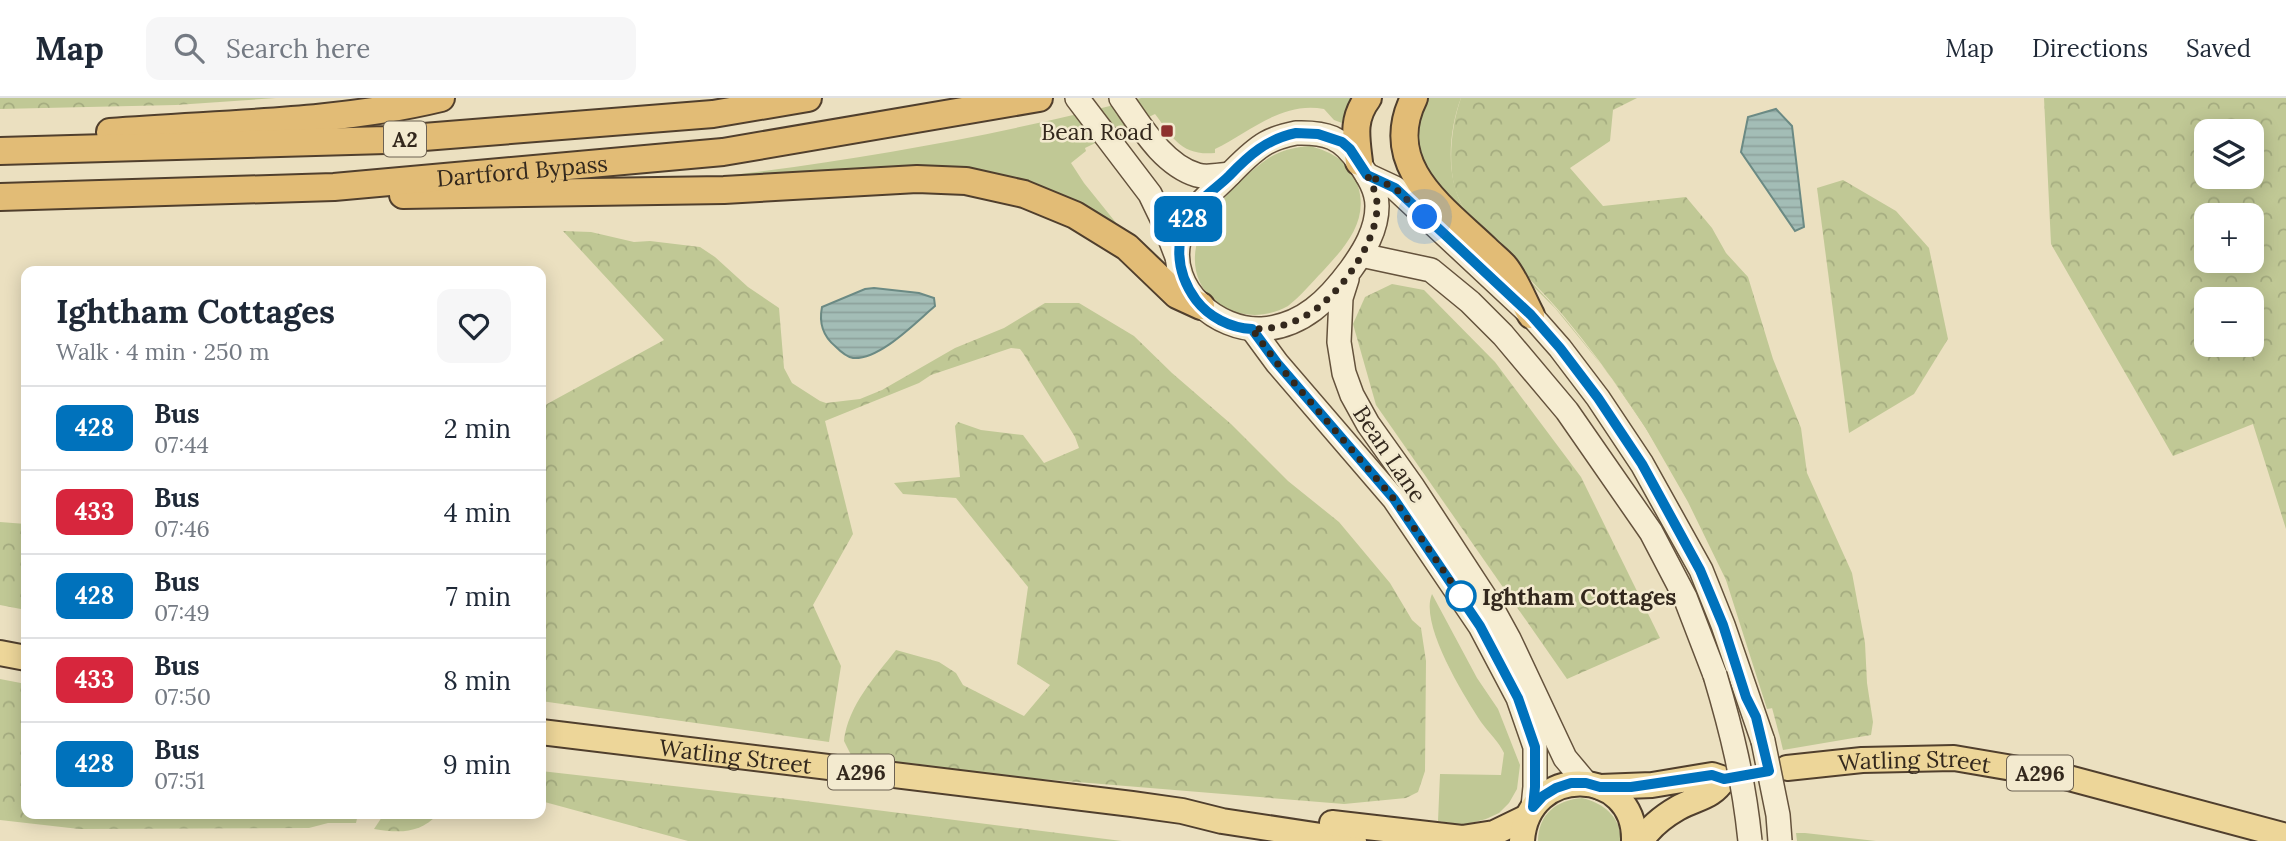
<!DOCTYPE html>
<html lang="en">
<head>
<meta charset="utf-8">
<style>
	body { margin:0; font-family:Lora,serif; background:#f6f6f7; color:#1f2937; height:100vh; display:flex; flex-direction:column; font-size:26px; white-space:nowrap }
	* { box-sizing:border-box; margin:0 }
	p { font-size:23px; color:#747a83 }
	.icon { flex:none; width:38px; height:38px; fill:none; stroke:currentColor; stroke-width:2; stroke-linecap:round; stroke-linejoin:round }
	.map { position:relative; flex:1; overflow:hidden }
	.details { position:absolute; left:21px; top:168px; width:525px; height:553px; display:flex; flex-direction:column; background:#fff; border-radius:14px; box-shadow:0 4px 18px #0003 }
	.details>* { flex:none }
	.badge { padding:0 14px; border-radius:10px; font-size:24px; line-height:46px }
	.buttons { position:absolute; left:2194px; top:21px; display:grid; gap:14px }
	.buttons a { display:grid; place-items:center; width:70px; height:70px; border-radius:14px; background:#fff; box-shadow:0 4px 18px #0003; font-size:35px }
	.you { position:absolute; width:35px; height:35px; margin:-18px; border:5px solid #fff; border-radius:50%; background:#1a73e8; box-shadow:0 0 0 10px #1a73e833 }
	.map>.badge { position:absolute; translate:-50% -50%; box-shadow:0 0 0 4px #fff }
	.round { display:grid; place-items:center; flex:none; width:74px; height:74px; border-radius:14px; background:#f6f6f7 }
	.headline { display:flex; align-items:center; justify-content:space-between; height:119px; padding:0 35px }
	h1 { font-size:33px; font-weight:700; line-height:52px }
	ul { padding:0; list-style:none }
	li { display:flex; align-items:center; gap:21px; height:84px; padding:0 35px; border-top:2px solid #e0e1e3 }
	li div { flex:1 }
	li b { display:block; font-size:26px }
	li em { font-style:normal }
	li .badge { min-width:77px; font-weight:700; text-align:center }
	header { display:flex; align-items:center; gap:42px; box-sizing:border-box; height:98px; padding:0 35px; background:#fff; border-bottom:2px solid #e0e1e3 }
	header strong { font-size:33px }
	nav { display:flex; gap:38px; margin-inline-start:auto; font-size:24px }
	.search { width:490px; height:63px; background:#f6f6f7; display:flex; align-items:center; gap:18px; box-sizing:border-box; padding:0 24px; border-radius:14px; color:#747a83; font-size:26px }
	.map>svg:first-child { display:block }
</style>
</head>
<body>
<header>
<strong>Map</strong>
<div class="search"><svg class="icon" aria-label="search" viewBox="0 0 24 24"><circle cx="10" cy="10" r="6"/><path d="M15 15l6 6"/></svg>Search here</div>
<nav><a>Map</a><a>Directions</a><a>Saved</a></nav>
</header>
<div class="map">
<svg width="2286" height="743" viewBox="0 0 2286 743">
	<defs>
		<pattern id="forest-crowns" width="20" height="18" patternUnits="userSpaceOnUse" patternTransform="scale(1.75)"><rect width="20" height="18" fill="#c0c895"/><path d="M2 6a3 3 0 1 1 6 0M12 15a3 3 0 1 1 6 0" fill="none" stroke="#a5ac80"/></pattern>
		<pattern id="water-rules" width="6" height="5" patternUnits="userSpaceOnUse" patternTransform="scale(1.75)"><rect width="6" height="5" fill="#a3bdb6"/><path d="M0 2.5h6" fill="none" stroke="#8da29c"/></pattern>
	</defs>
	<rect width="100%" height="100%" fill="#ebe0c0"/>
	<g fill="#c0c895">
		<path d="M1141,0h214l-13,25 -8,-3 -10,-11c-42,-8 -74,23 -109,40v4c-34,3 -42,-15 -60,-39l-70,34 1,3 -15,12 13,20 33,41c-66,-43 -118,-51 -195,-55l-1,-4 -105,11 -122,4c150,-18 300,-43 447,-82z"/>
		<path d="M1427,0h34c-12,32 -16,77 2,109 5,10 16,19 24,28 27,32 60,60 86,94 22,27 44,55 64,85 61,88 106,191 136,294l-6,1 -41,-129 -38,-78 -43,-75 -37,-54 -53,-65 -90,-89 -42,-54 -8,-33z"/>
		<path d="M1310,48c22,6 41,16 48,40 11,35 -13,61 -35,85 -12,12 -22,25 -35,35 -44,25 -102,-5 -92,-59 5,-29 52,-78 78,-92 12,-6 23,-8 36,-9z"/>
		<path d="M1432,496l45,84 21,31 22,56 -3,24 -8,14 -10,10 -13,6 -22,6 -26,-4 2,-47 61,1 3,-22c-5,-11 -15,-20 -23,-31 -17,-26 -62,-98 -49,-128z"/>
		<path d="M1582,700c21,5 40,19 38,43h-82c0,-27 19,-41 44,-43z"/>
		<polygon points="1796,735 1805,735 1876,743 1797,743"/>
	</g>
	<g fill="url(#forest-crowns)" fill-rule="evenodd">
		<polygon points="0,0 276,0 176,7 0,11"/>
		<path d="M1461,0h176l-24,12 -3,31 -40,27 33,38 83,-9 26,31 14,25 22,24 25,82 28,69 6,45 45,100 13,70 2,40 6,39 -2,13 -88,15c-38,-161 -115,-309 -221,-436 -28,-33 -62,-63 -92,-94 -6,-11 -13,-23 -16,-35 -6,-27 -2,-62 7,-87z"/>
		<path d="M2044,0h242v431l-33,-105 -80,32 -122,-212zM2207,33h45v46h-45zM2207,117h45v46h-45zM2207,201h45v46h-45z"/>
		<polygon points="1843,82 1896,113 1929,150 1948,241 1914,296 1849,335 1817,90"/>
		<path d="M563,133l28,1 43,10 16,-1 50,6 15,10 33,30 31,21 5,60 8,15 28,18 6,2 34,-4 22,-9 73,-42 49,-20 41,-25h34l55,33 38,37 59,51 57,57 51,41 51,61 22,37 9,8 5,33 -1,110 -7,21 -12,6 -62,6 -387,-32 -105,-15 -8,-16c4,-36 31,-64 52,-91l43,12 17,11 7,12 61,31 26,-31 -33,-21 11,-77 -72,-89 -53,-4 -9,-11 66,-6 -5,-51 3,-4 23,8 42,5 21,28 35,-15 -4,-11 -52,-84 -3,-4 -9,-1 -80,27 -12,8 -94,38 28,113 -40,71 28,61 -12,76 -288,-41v-291l6,-6 117,-64z"/>
		<polygon points="1392,186 1424,192 1495,264 1581,379 1660,540 1567,581 1376,307 1353,226 1365,199"/>
		<polygon points="0,424 26,426 26,512 0,507"/>
		<polygon points="0,581 26,586 26,716 358,716 356,725 328,725 309,730 79,731 0,722"/>
		<polygon points="541,673 789,701 1122,743 688,743 541,703"/>
		<path d="M384,716h54c-18,20 -39,19 -64,15z"/>
	</g>
	<g fill="url(#water-rules)" stroke="#6b8a84" stroke-width="2">
		<polygon points="1776,11 1792,28 1804,129 1795,133 1741,54 1748,19"/>
		<path d="M874,190l45,5 15,5 1,8c-19,16 -55,54 -82,52 -7,-1 -13,-7 -18,-12 -12,-10 -16,-24 -13,-39l43,-18z"/>
	</g>
	<g fill="none" stroke-linecap="round" stroke-linejoin="round">
		<defs>
			<g id="secondary">
				<polyline points="1077,0 1150,96 1164,125 1177,159"/>
				<path d="M1121,0c20,28 41,66 76,77 10,3 22,0 33,-1"/>
				<path d="M1296,35c30,-1 46,4 63,30 9,13 18,27 18,43 0,24 -13,45 -26,63 -23,31 -48,57 -89,60 -45,2 -94,-40 -83,-88 7,-31 31,-46 51,-67 11,-11 22,-23 36,-31 9,-5 20,-8 30,-10z"/>
				<polyline points="1367,77 1395,90 1531,217 1560,250 1598,300 1642,366 1701,472 1723,527 1763,643"/>
				<polyline points="1361,157 1431,172 1470,204 1503,237 1567,313 1651,434 1685,499 1715,577"/>
				<polyline points="1347,181 1341,200 1339,244 1344,275 1352,297 1368,326 1413,389 1492,510 1509,541 1565,660 1586,685"/>
				<polyline points="1252,231 1277,265 1394,401 1480,528 1518,600 1535,649 1535,689 1533,709"/>
			</g>
			<g id="primary">
				<polyline points="0,555 26,560"/>
				<path id="s1" d="M541,634l591,72 50,7 40,10 132,20"/>
				<path id="s2" d="M1787,670l75,-8 92,-2 111,19 221,59"/>
				<path d="M1600,689l52,-2 60,-10 12,4c-12,19 -26,18 -46,29 -14,8 -28,19 -37,33"/>
				<polyline points="1332,725 1462,740 1494,735 1527,719"/>
				<path d="M1522,743c5,-78 114,-75 112,0"/>
			</g>
			<g id="trunk">
				<path d="M1414,0c-34,68 29,110 72,151 6,6 14,12 19,18 11,14 18,33 26,48"/>
				<path d="M110,34c110,-9 223,-8 331,-34"/>
				<polyline points="0,53 386,42 713,16 808,0"/>
				<path d="M1359,64c-3,-25 -7,-43 9,-64"/>
				<polyline points="403,97 724,92 917,81 966,83 1024,96 1075,117 1127,149 1177,197 1201,208"/>
				<path id="s3" d="M0,99l334,-10 389,-35 316,-54"/>
			</g>
		</defs>
		<use href="#secondary" stroke="#64523c" stroke-width="26"/>
		<use href="#primary" stroke="#503f2d" stroke-width="28"/>
		<use href="#trunk" stroke="#503f2d" stroke-width="30"/>
		<use href="#secondary" stroke="#f6edd2" stroke-width="23"/>
		<use href="#primary" stroke="#edd699" stroke-width="24"/>
		<use href="#trunk" stroke="#e2bc76" stroke-width="26"/>
		<defs>
			<g id="secondary-bridge">
				<path d="M1715,577c17,57 29,106 35,166"/>
				<polyline points="1763,643 1778,717 1780,743"/>
			</g>
		</defs>
		<use href="#secondary-bridge" stroke="#64523c" stroke-width="26" stroke-linecap="butt"/>
		<use href="#secondary-bridge" stroke="#f6edd2" stroke-width="23"/>
	</g>
	<g fill="none" stroke-linecap="round" stroke-linejoin="round">
		<defs>
			<path id="line" d="M1296,35l22,1 24,8 8,7 17,26 28,13 136,127 29,33 38,50 44,66 58,106 23,55 23,72 10,20 13,54 -45,8 -12,-4 -81,12h-31l-14,-4h-15l-15,5 -13,8 -10,11 2,-20v-40l-17,-49 -38,-72 -86,-127 -117,-136 -25,-34c-22,-1 -43,-12 -56,-29 -22,-30 -23,-66 1,-95 9,-11 22,-19 32,-29 20,-21 38,-37 67,-43z"/>
		</defs>
		<use href="#line" stroke="#fff" stroke-width="16"/>
		<use href="#line" stroke="#0072bc" stroke-width="10"/>
		<path stroke="#33281d" stroke-width="7" stroke-dasharray="0 12.6" d="M1425,119l-30,-29 -28,-13c5,9 10,19 10,30 1,38 -40,94 -72,111 -17,10 -34,13 -53,13l25,34 117,136 67,97"/>
	</g>
	<rect fill="#8e302d" stroke="#f3eacf" stroke-width="2.5" x="1160" y="26" width="14" height="14" rx="3.5"/>
	<circle fill="#fff" stroke="#0072bc" stroke-width="3.5" cx="1461" cy="498" r="14"/>
	<g text-anchor="middle" dominant-baseline="central" stroke-width="5" stroke-linejoin="round" paint-order="stroke">
		<g fill="#f3eacf" stroke="#6d6252" stroke-width="2">
			<rect x="384" y="23.5" width="42" height="35" rx="5"/>
			<rect x="828" y="656.5" width="66" height="35" rx="5"/>
			<rect x="2007" y="657.5" width="66" height="35" rx="5"/>
		</g>
		<g font-size="21" font-weight="bold" fill="#33281d">
			<text x="405" y="41">A2</text>
			<text x="861" y="674">A296</text>
			<text x="2040" y="675">A296</text>
		</g>
		<g font-size="23" fill="#33281d" stroke="#f3eacf" text-anchor="end">
			<text x="1153" y="33">Bean Road</text>
		</g>
		<g font-size="23" fill="#33281d" stroke="#f3eacf">
			<text stroke="none"><textPath href="#s3" startOffset="523">Dartford Bypass</textPath></text>
			<text transform="translate(1390 356) rotate(56)">Bean Lane</text>
			<text stroke="none"><textPath href="#s1" startOffset="196">Watling Street</textPath></text>
			<text stroke="none"><textPath href="#s2" startOffset="128">Watling Street</textPath></text>
		</g>
		<g font-size="23" font-weight="bold" fill="#33281d" stroke="#f3eacf" text-anchor="start">
			<text x="1482" y="498">Ightham Cottages</text>
		</g>
	</g>
</svg>
<div class="buttons">
<a><svg class="icon" aria-label="layers" viewBox="0 0 24 24"><path d="M12 4l9 5-9 5-9-5zM3 14l9 5 9-5"/></svg></a>
<a>+</a>
<a>−</a>
</div>
<div class="you" style="left:1425px;top:119px"></div>
<b class="badge" style="left:1188px;top:121px;background:#0072bc;color:#fff">428</b>
<section class="details">
<div class="headline"><div><h1>Ightham Cottages</h1><p>Walk · 4 min · 250 m</p></div><a class="round"><svg class="icon" aria-label="heart" viewBox="0 0 24 24"><path d="M12 20l-8-8c-3-5 5-10 8-4 3-6 11-1 8 4z"/></svg></a></div>
<ul>
<li><span class="badge" style="background:#0072bc;color:#fff">428</span><div><b>Bus</b><p>07:44</p></div><em>2 min</em></li>
<li><span class="badge" style="background:#d7263d;color:#fff">433</span><div><b>Bus</b><p>07:46</p></div><em>4 min</em></li>
<li><span class="badge" style="background:#0072bc;color:#fff">428</span><div><b>Bus</b><p>07:49</p></div><em>7 min</em></li>
<li><span class="badge" style="background:#d7263d;color:#fff">433</span><div><b>Bus</b><p>07:50</p></div><em>8 min</em></li>
<li><span class="badge" style="background:#0072bc;color:#fff">428</span><div><b>Bus</b><p>07:51</p></div><em>9 min</em></li>
</ul>
</section>
</div>
</body>
</html>
